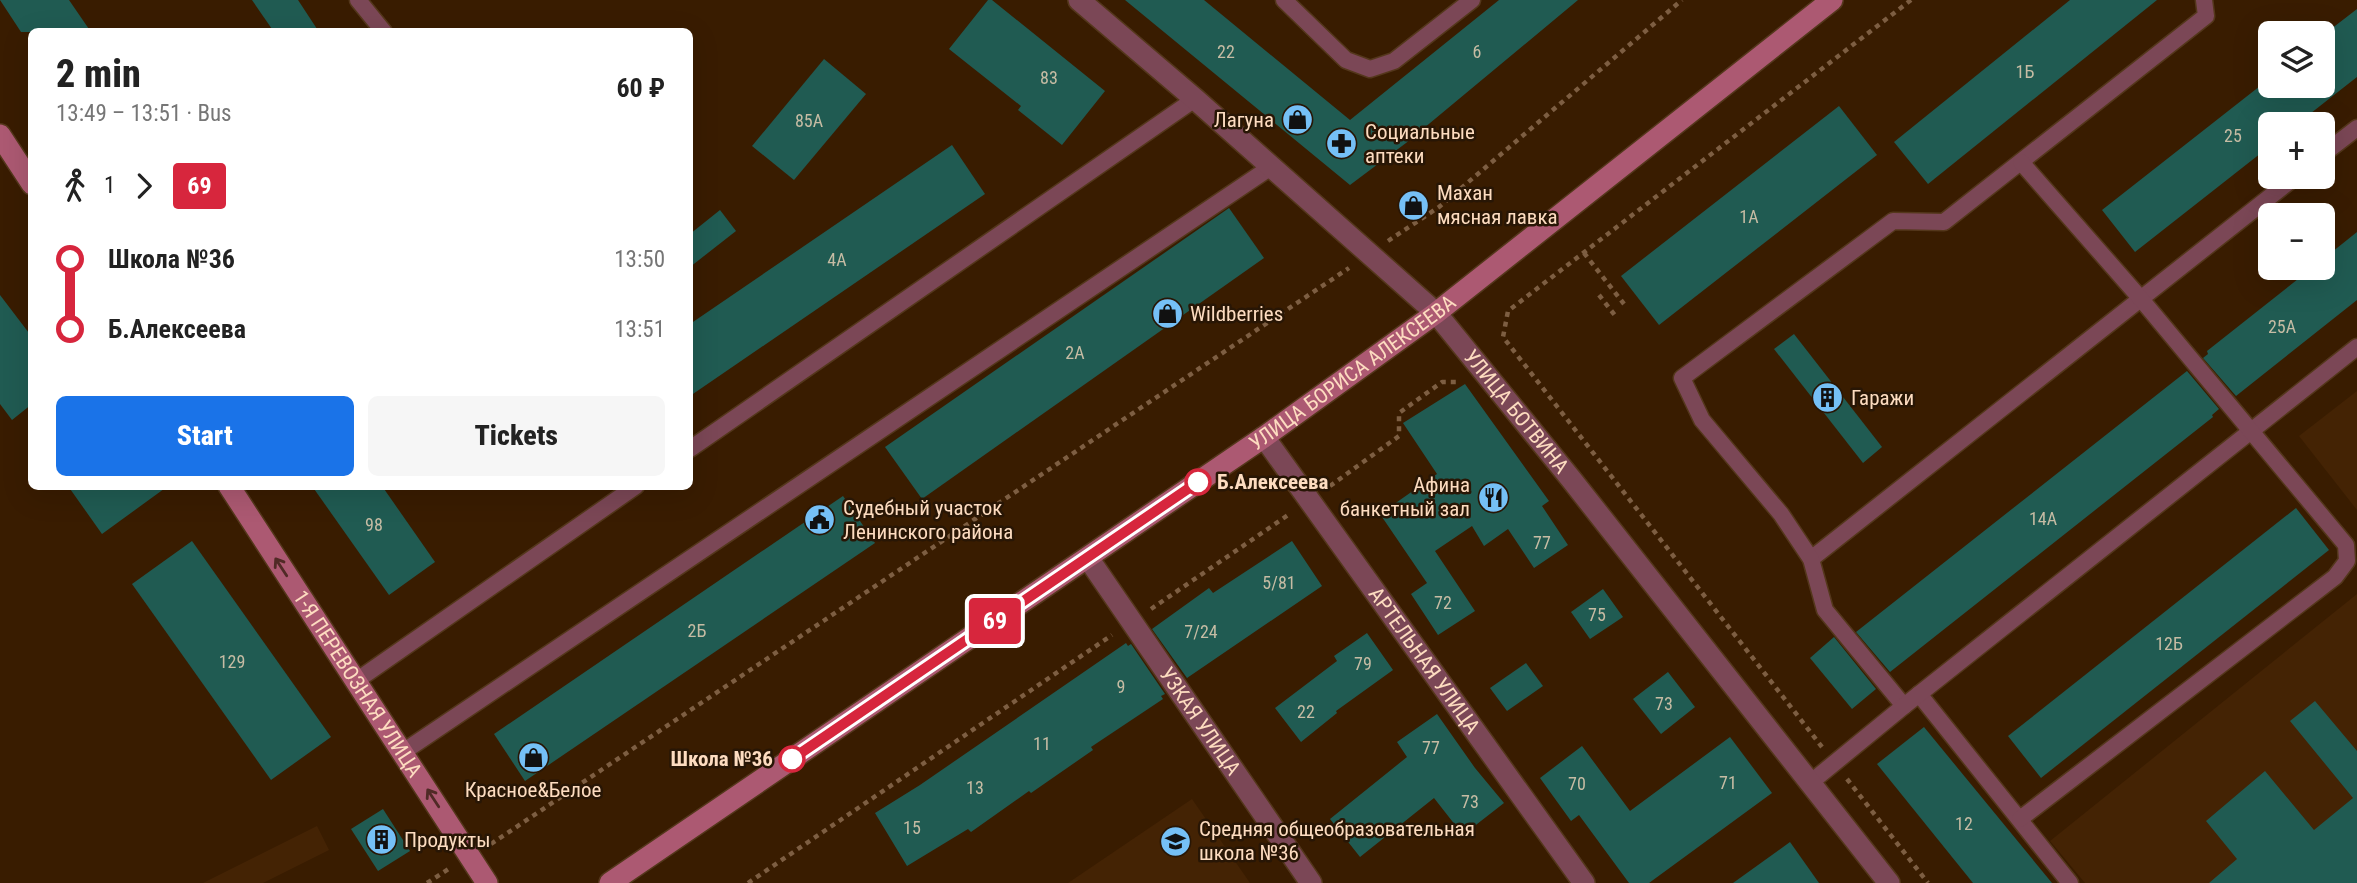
<!DOCTYPE html>
<html lang="en">
<head>
<meta charset="utf-8">
<style>
	body { margin:0; font-family:"Roboto Condensed",sans-serif; background:#f6f6f6; color:#222; height:100vh; display:flex; flex-direction:column; font-size:26px; white-space:nowrap }
	* { box-sizing:border-box; margin:0 }
	p { font-size:23px; color:#767676 }
	.icon { flex:none; width:38px; height:38px; fill:none; stroke:currentColor; stroke-width:2; stroke-linecap:round; stroke-linejoin:round }
	.map { position:relative; flex:1; overflow:hidden }
	.side { position:absolute; left:28px; top:28px; width:665px; height:462px; display:flex; flex-direction:column; background:#fff; border-radius:10px; box-shadow:0 7px 28px #0002 }
	.side>* { flex:none }
	.badge { padding:0 14px; border-radius:5px; font-size:24px; line-height:46px }
	.fabs { position:absolute; left:2258px; top:21px; display:grid; gap:14px }
	.fabs a { display:grid; place-items:center; width:77px; height:77px; border-radius:10px; background:#fff; box-shadow:0 7px 28px #0002; font-size:35px }
	.map>.badge { position:absolute; translate:-50% -50%; box-shadow:0 0 0 4px #fff }
	.legs { display:flex; align-items:center; gap:10px; height:77px; padding:0 28px; font-size:23px }
	.legs p { margin-inline-start:auto }
	.summary { display:flex; align-items:center; justify-content:space-between; height:119px; padding:0 28px }
	h1 { font-size:38px; font-weight:800; line-height:52px }
	.action { display:flex; gap:14px; margin-top:auto; padding:14px 28px }
	.action a { flex:1; height:80px; border-radius:10px; background:#1a73e8; color:#fff; font-size:28px; font-weight:800; line-height:80px; text-align:center }
	.action a+a { background:#f6f6f6; color:#222 }
	ul { padding:0 28px; list-style:none }
	li { display:flex; align-items:center; gap:24px; height:70px; font-size:26px }
	li i { display:grid; place-items:center; width:10px; height:100%; margin:0 9px; background:currentColor }
	li i::after { content:''; width:18px; height:18px; margin:-9px; border:5px solid; border-radius:50%; background:#fff }
	li p { margin-inline-start:auto }
	li:first-child i { background:linear-gradient(#0000 50%,currentColor 0) }
	li:last-child i { background:linear-gradient(currentColor 50%,#0000 0) }
	.map>svg:first-child { display:block }
</style>
</head>
<body>
<div class="map">
<svg width="2357" height="883" viewBox="0 0 2357 883">
	<rect width="100%" height="100%" fill="#391c00"/>
	<g fill="#442304">
		<polygon points="2357,391 2357,510 2299,436"/>
		<polygon points="2357,594 2357,883 2085,883 2050,841"/>
		<polygon points="1192,799 1250,883 1068,883"/>
		<polygon points="317,826 329,850 263,883 203,883"/>
	</g>
	<g fill="#205b52">
		<polygon points="0,0 69,0 91,32 21,32"/>
		<polygon points="252,0 298,0 319,32 274,32"/>
		<polygon points="988,0 992,0 1105,91 1062,145 1018,110 1021,106 949,49"/>
		<polygon points="1125,0 1204,0 1350,120 1499,0 1578,0 1406,143 1350,185"/>
		<polygon points="2070,0 2157,0 1928,184 1894,142"/>
		<polygon points="2357,9 2357,77 2297,124 2270,124 2270,146 2135,252 2102,210 2260,86 2322,86 2322,36"/>
		<polygon points="824,59 866,94 794,180 752,146"/>
		<polygon points="1839,106 1877,155 1659,325 1621,276"/>
		<polygon points="952,145 985,194 690,396 690,324"/>
		<polygon points="1229,208 1264,258 922,499 885,447"/>
		<polygon points="720,210 736,231 690,267 690,234"/>
		<polygon points="2357,232 2357,300 2236,396 2203,358 2208,354 2207,351 2312,268 2322,268 2322,260"/>
		<polygon points="0,295 32,337 32,404 12,420 0,404"/>
		<polygon points="1794,334 1882,447 1863,463 1774,349"/>
		<polygon points="2187,371 2219,409 2212,415 2213,417 1890,672 1856,632"/>
		<polygon points="1465,384 1549,501 1542,506 1568,545 1534,568 1508,529 1484,546 1472,526 1435,551 1475,611 1438,635 1411,594 1427,583 1380,514 1437,474 1403,423"/>
		<polygon points="68,486 168,486 102,534"/>
		<polygon points="312,486 382,486 435,562 389,595"/>
		<polygon points="843,496 875,543 525,781 494,734"/>
		<polygon points="2296,508 2329,550 2041,778 2008,736"/>
		<polygon points="192,541 331,737 271,780 132,584"/>
		<polygon points="1292,541 1322,586 1187,678 1152,629 1209,588 1213,593"/>
		<polygon points="1603,589 1623,617 1590,639 1571,612"/>
		<polygon points="1367,633 1393,670 1336,711 1337,713 1301,742 1275,708 1337,661 1334,656"/>
		<polygon points="1834,637 1876,689 1852,709 1810,658"/>
		<polygon points="1126,643 1128,646 1131,644 1165,694 1161,696 1163,699 1091,747 1093,750 1031,793 1029,791 971,832 968,829 907,866 875,813 920,785"/>
		<polygon points="1526,663 1543,686 1507,711 1490,688"/>
		<polygon points="1668,672 1695,707 1661,734 1633,699"/>
		<polygon points="2315,701 2357,751 2357,883 2209,883 2237,859 2206,821 2265,771 2314,830 2353,798 2290,721"/>
		<polygon points="1437,714 1475,768 1504,803 1463,835 1434,798 1360,857 1330,819 1407,757 1397,742"/>
		<polygon points="1924,727 2052,883 1973,883 1877,764"/>
		<polygon points="1730,737 1772,793 1649,883 1629,883 1579,815 1571,821 1540,778 1582,746 1630,811"/>
		<polygon points="383,809 410,851 378,871 351,829"/>
		<polygon points="1790,842 1819,883 1733,883"/>
	</g>
	<g fill="none" stroke-linecap="round" stroke-linejoin="round">
		<defs>
			<g id="lane">
				<polyline points="358,0 384,32"/>
				<polyline points="1284,0 1346,60 1370,69 1394,61 1472,0"/>
				<polyline points="2322,155 2357,128"/>
				<polyline points="690,449 1195,99"/>
				<polyline points="1811,559 2295,177"/>
				<polyline points="356,681 636,486"/>
				<polyline points="1919,694 2070,883"/>
				<polyline points="1904,706 1825,610 1811,559 1781,514 1702,420 1682,378 1893,221 1944,222 2206,16 2204,0"/>
				<polyline points="403,752 1271,167"/>
				<polyline points="1810,783 1904,706 2357,347"/>
				<polyline points="2020,819 2335,577 2347,561 2346,545 2141,299 2021,162"/>
			</g>
			<g id="street">
				<path id="s1" d="M1079,0l116,99 241,214 135,166 318,404"/>
				<path id="s2" d="M1264,437l320,446"/>
				<path id="s3" d="M1088,558l223,325"/>
			</g>
			<g id="secondary">
				<polyline points="0,135 32,184"/>
				<path id="s4" d="M229,486l258,397"/>
				<path id="s5" d="M610,883l654,-446 172,-124 396,-313"/>
			</g>
		</defs>
		<use href="#lane" stroke="#54371b" stroke-width="19"/>
		<use href="#street" stroke="#54371b" stroke-width="24"/>
		<use href="#secondary" stroke="#54371b" stroke-width="24"/>
		<g stroke="#7d5e42" stroke-width="4.5" stroke-dasharray="5 5" stroke-linecap="butt">
			<polyline points="1388,241 1439,207 1682,0"/>
			<polyline points="1584,253 1624,304"/>
			<polyline points="1599,295 1617,318"/>
			<polyline points="1330,486 1399,436 1399,413 1442,382 1460,382"/>
			<polyline points="1151,609 1291,513"/>
			<polyline points="1822,747 1503,337 1508,311 1911,0"/>
			<polyline points="1847,779 1928,883"/>
			<polyline points="491,844 1349,268"/>
			<polyline points="427,883 450,868"/>
			<polyline points="748,883 1112,635"/>
		</g>
		<use href="#lane" stroke="#7b4756" stroke-width="16"/>
		<use href="#street" stroke="#7b4756" stroke-width="21"/>
		<use href="#secondary" stroke="#ac5972" stroke-width="21"/>
	</g>
	<defs><path id="oneway-shaft" d="M-6 0H5M1.5-3L5.5 0L1.5 3" fill="none" stroke-width="1.6" stroke-linecap="round" stroke-linejoin="round" transform="scale(1.75)"/></defs>
	<g stroke="#502a26">
		<use href="#oneway-shaft" transform="translate(281 567) rotate(-123)"/>
		<use href="#oneway-shaft" transform="translate(433 798) rotate(-123)"/>
	</g>
	<g fill="none" stroke-linecap="round" stroke-linejoin="round">
		<defs>
			<polyline id="line-1" points="792,759 1198,482"/>
		</defs>
		<use href="#line-1" stroke="#fff" stroke-width="16"/>
		<use href="#line-1" stroke="#d7263d" stroke-width="10"/>
	</g>
	<defs>
		<symbol id="shop-disc" viewBox="-11 -11 22 22"><circle r="9.5" fill="#75c0f6" stroke="#281605"/><path d="M-5-2.5h2.3a2.7 3.5 0 0 1 5.4 0H5L5.5 6h-11ZM-1.5-2.5h3a1.5 2.3 0 0 0-3 0Z" fill="#111"/></symbol>
		<symbol id="pharmacy-disc" viewBox="-11 -11 22 22"><circle r="9.5" fill="#75c0f6" stroke="#281605"/><path d="M-2-6h4v4h4v4h-4v4h-4v-4h-4v-4h4Z" fill="#111"/></symbol>
		<symbol id="building-disc" viewBox="-11 -11 22 22"><circle r="9.5" fill="#75c0f6" stroke="#281605"/><path d="M-4-6H4V6H1V3H-1V6H-4ZM-2.5-4.3h1.7v1.8h-1.7ZM.8-4.3h1.7v1.8H.8ZM-2.5-1h1.7V.8h-1.7ZM.8-1h1.7V.8H.8Z" fill="#111"/></symbol>
		<symbol id="restaurant-disc" viewBox="-11 -11 22 22"><circle r="9.5" fill="#75c0f6" stroke="#281605"/><path d="M-5-6h1v4h1v-4h1v4h1v-4h1v5L-1.5 .5V6h-2V.5L-5-1ZM5-6V6H3V1.5H1.5Q1.5-4 5-6Z" fill="#111"/></symbol>
		<symbol id="civic-disc" viewBox="-11 -11 22 22"><circle r="9.5" fill="#75c0f6" stroke="#281605"/><path d="M-.6-6.5H3V-4.5H.6V-3L4-1V1h2V6H-6V1h2V-1L-.6-3ZM-1.2 2.5V6h2.4V2.5Z" fill="#111"/></symbol>
		<symbol id="school-disc" viewBox="-11 -11 22 22"><circle r="9.5" fill="#75c0f6" stroke="#281605"/><path d="M0-5L7-2L0 1L-7-2ZM-4 1L0 2.5L4 1V4Q0 6-4 4Z" fill="#111"/></symbol>
	</defs>
	<g fill-rule="evenodd">
		<use href="#shop-disc" x="1280" y="102" width="35" height="35"/>
		<use href="#pharmacy-disc" x="1324" y="126" width="35" height="35"/>
		<use href="#shop-disc" x="1396" y="188" width="35" height="35"/>
		<use href="#shop-disc" x="1150" y="296" width="35" height="35"/>
		<use href="#building-disc" x="1810" y="380" width="35" height="35"/>
		<use href="#restaurant-disc" x="1476" y="480" width="35" height="35"/>
		<use href="#civic-disc" x="802" y="502" width="35" height="35"/>
		<use href="#shop-disc" x="516" y="740" width="35" height="35"/>
		<use href="#building-disc" x="364" y="822" width="35" height="35"/>
		<use href="#school-disc" x="1158" y="824" width="35" height="35"/>
	</g>
	<g fill="#fff" stroke="#d7263d" stroke-width="3.5">
		<circle cx="1198" cy="482" r="12"/>
		<circle cx="792" cy="759" r="12"/>
	</g>
	<g text-anchor="middle" dominant-baseline="central" stroke-width="5" stroke-linejoin="round" paint-order="stroke">
		<g font-size="18" fill="#c6bca4">
			<text x="1226" y="51">22</text>
			<text x="1477" y="51">6</text>
			<text x="2025" y="71">1Б</text>
			<text x="1049" y="77">83</text>
			<text x="809" y="120">85А</text>
			<text x="2233" y="135">25</text>
			<text x="1749" y="216">1А</text>
			<text x="837" y="259">4А</text>
			<text x="2282" y="326">25А</text>
			<text x="1075" y="352">2А</text>
			<text x="2043" y="518">14А</text>
			<text x="374" y="524">98</text>
			<text x="1542" y="542">77</text>
			<text x="1279" y="582">5/81</text>
			<text x="1443" y="602">72</text>
			<text x="1597" y="614">75</text>
			<text x="697" y="630">2Б</text>
			<text x="1201" y="631">7/24</text>
			<text x="2169" y="643">12Б</text>
			<text x="232" y="661">129</text>
			<text x="1363" y="663">79</text>
			<text x="1121" y="686">9</text>
			<text x="1664" y="703">73</text>
			<text x="1306" y="711">22</text>
			<text x="1042" y="743">11</text>
			<text x="1431" y="747">77</text>
			<text x="1728" y="782">71</text>
			<text x="1577" y="783">70</text>
			<text x="975" y="787">13</text>
			<text x="1470" y="801">73</text>
			<text x="1964" y="823">12</text>
			<text x="912" y="827">15</text>
		</g>
		<g font-size="21" fill="#fddcc0" stroke="#281605" text-anchor="start">
			<text x="1274" y="120" text-anchor="end">Лагуна</text>
			<text x="1365" y="132">Социальные<tspan x="1365" dy="24">аптеки</tspan></text>
			<text x="1437" y="193">Махан<tspan x="1437" dy="24">мясная лавка</tspan></text>
			<text x="1190" y="314">Wildberries</text>
			<text x="1851" y="398">Гаражи</text>
			<text x="1470" y="485" text-anchor="end">Афина<tspan x="1470" dy="24">банкетный зал</tspan></text>
			<text x="843" y="508">Судебный участок<tspan x="843" dy="24">Ленинского района</tspan></text>
			<text x="533" y="790" text-anchor="middle">Красное&amp;Белое</text>
			<text x="1199" y="829">Средняя общеобразовательная<tspan x="1199" dy="24">школа №36</tspan></text>
			<text x="404" y="840">Продукты</text>
		</g>
		<g font-size="21" fill="#fddcc0" stroke="#281605">
			<text stroke="none"><textPath href="#s5" startOffset="901">УЛИЦА БОРИСА АЛЕКСЕЕВА</textPath></text>
			<text stroke="none"><textPath href="#s1" startOffset="602">УЛИЦА БОТВИНА</textPath></text>
			<text stroke="none"><textPath href="#s2" startOffset="275">АРТЕЛЬНАЯ УЛИЦА</textPath></text>
			<text stroke="none"><textPath href="#s4" startOffset="236">1-Я ПЕРЕВОЗНАЯ УЛИЦА</textPath></text>
			<text stroke="none"><textPath href="#s3" startOffset="198">УЗКАЯ УЛИЦА</textPath></text>
		</g>
		<g font-size="21" font-weight="bold" fill="#fddcc0" stroke="#281605" text-anchor="start">
			<text x="1217" y="482">Б.Алексеева</text>
			<text x="773" y="759" text-anchor="end">Школа №36</text>
		</g>
	</g>
</svg>
<div class="fabs">
<a><svg class="icon" aria-label="layers" viewBox="0 0 24 24"><path d="M12 4l9 5-9 5-9-5zM3 14l9 5 9-5"/></svg></a>
<a>+</a>
<a>−</a>
</div>
<b class="badge" style="left:995px;top:621px;background:#d7263d;color:#fff">69</b>
<section class="side">
<div class="summary"><div><h1>2 min</h1><p>13:49 – 13:51 · Bus</p></div><b>60 ₽</b></div>
<div class="legs"><svg class="icon" aria-label="walk" viewBox="0 0 24 24"><circle cx="13" cy="4" r="2"/><path d="M13 8l-2 6 4 7M11 14l-3 7M7 12l3-4h3l4 4"/></svg>1<svg class="icon" aria-label="forward" viewBox="0 0 24 24"><path d="M9 5l7 7-7 7"/></svg><b class="badge" style="background:#d7263d;color:#fff">69</b></div>
<ul>
<li><i style="color:#d7263d"></i><b>Школа №36</b><p>13:50</p></li>
<li><i style="color:#d7263d"></i><b>Б.Алексеева</b><p>13:51</p></li>
</ul>
<div class="action"><a>Start</a><a>Tickets</a></div>
</section>
</div>
</body>
</html>
